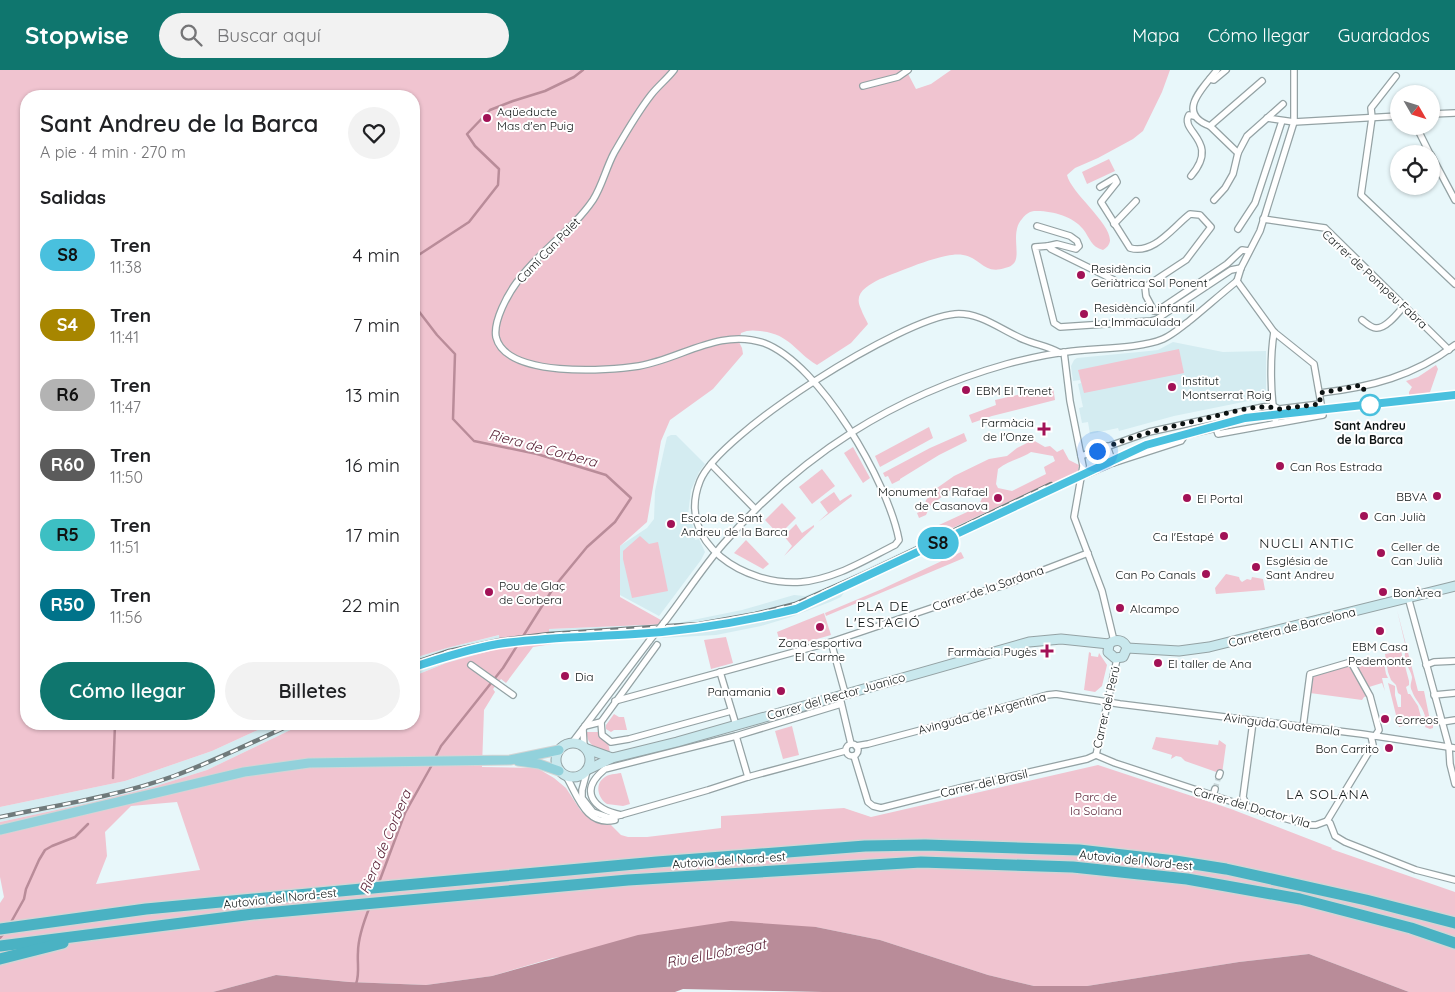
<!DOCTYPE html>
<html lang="es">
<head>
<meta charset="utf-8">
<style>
	body { margin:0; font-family:Quicksand,sans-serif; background:#f2f2f2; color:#202124; height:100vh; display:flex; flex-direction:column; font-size:19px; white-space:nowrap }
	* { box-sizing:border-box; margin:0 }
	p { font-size:16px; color:#757577 }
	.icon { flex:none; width:28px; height:28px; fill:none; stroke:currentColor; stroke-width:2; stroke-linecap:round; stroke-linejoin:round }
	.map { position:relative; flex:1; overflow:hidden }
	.panel { position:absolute; left:20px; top:20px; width:400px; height:640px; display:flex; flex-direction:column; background:#fff; border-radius:20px; box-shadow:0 1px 4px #0004 }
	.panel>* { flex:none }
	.badge { padding:0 10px; border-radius:16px; font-size:18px; line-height:32px }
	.needle { width:32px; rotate:129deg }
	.tools { position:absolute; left:1390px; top:15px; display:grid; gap:10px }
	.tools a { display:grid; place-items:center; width:50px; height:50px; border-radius:50%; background:#fff; box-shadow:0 1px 4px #0004; font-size:25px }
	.you { position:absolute; width:25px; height:25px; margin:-12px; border:4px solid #fff; border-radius:50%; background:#1a73e8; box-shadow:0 0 0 8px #1a73e833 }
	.map>.badge { position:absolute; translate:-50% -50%; box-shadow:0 0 0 2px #fff }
	h2 { padding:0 20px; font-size:19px; line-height:45px }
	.round { display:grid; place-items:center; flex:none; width:52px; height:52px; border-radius:26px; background:#f2f2f2 }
	.headline { display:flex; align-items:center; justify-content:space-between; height:85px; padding:0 20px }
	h1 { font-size:24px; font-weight:600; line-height:38px }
	.action { display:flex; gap:10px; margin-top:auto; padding:10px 20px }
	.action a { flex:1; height:58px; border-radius:30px; background:#0f766e; color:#fff; font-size:20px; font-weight:600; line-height:58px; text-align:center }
	.action a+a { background:#f2f2f2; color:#202124 }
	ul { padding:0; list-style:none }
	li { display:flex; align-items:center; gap:15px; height:70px; padding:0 20px }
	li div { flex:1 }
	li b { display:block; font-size:19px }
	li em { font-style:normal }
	li .badge { min-width:55px; font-weight:700; text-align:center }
	header { display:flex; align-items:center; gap:30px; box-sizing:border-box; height:70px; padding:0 25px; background:#0f766e; color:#fff }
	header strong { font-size:24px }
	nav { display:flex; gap:28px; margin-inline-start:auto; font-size:18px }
	.search { width:350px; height:45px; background:#f2f2f2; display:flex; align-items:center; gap:12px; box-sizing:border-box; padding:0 18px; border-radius:28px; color:#757577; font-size:19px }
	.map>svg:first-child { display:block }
</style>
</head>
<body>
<header>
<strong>Stopwise</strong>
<div class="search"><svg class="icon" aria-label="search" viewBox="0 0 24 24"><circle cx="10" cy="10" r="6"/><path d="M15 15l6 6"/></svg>Buscar aquí</div>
<nav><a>Mapa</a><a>Cómo llegar</a><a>Guardados</a></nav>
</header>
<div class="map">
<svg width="1455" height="922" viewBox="0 0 1455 922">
	<rect width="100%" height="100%" fill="#e8f7fa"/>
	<g fill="#d4ecf1">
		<polygon points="1173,272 1223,282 1266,281 1266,321 1261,322 1263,328 1174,346 1119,361 1118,358 1090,364 1088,352 1082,353 1079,338 1083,337 1078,314 1081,313 1080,310 1073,311 1071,296 1074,290 1077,288 1149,281 1158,280"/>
		<polygon points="671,365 676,365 705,394 699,402 691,420 688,445 691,446 695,470 699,469 705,482 701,490 659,546 620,525 620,476 647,458 654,449 655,421 664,380 667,367"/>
		<polygon points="1049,413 1054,423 845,521 841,527 830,532 791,547 761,556 716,565 661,568 663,567 550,570 549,559 673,554 742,540 794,525 805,526 836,513"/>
		<polygon points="500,565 500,578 446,593 414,606 414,588 447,578"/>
		<polygon points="271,654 303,654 207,700 153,717 89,733 0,752 0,737 125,711 212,681"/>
	</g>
	<g fill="#f0c4d0" fill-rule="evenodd">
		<path d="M0,0h906l10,19 15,-5 20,-14h219l-8,22 -19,39 -10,8 -35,19 -23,10 -8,7c4,18 44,48 43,66 -1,5 -4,7 -7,9 -12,-3 -13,-12 -20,-21 -10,-13 -33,-19 -49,-18 -6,1 -9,4 -12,8 -13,14 1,39 -10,46 -2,2 -5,2 -7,3 -21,7 -24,-10 -42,-13 -18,-4 -64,17 -83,24 -13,7 -27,14 -19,30 2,6 5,10 7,15l-17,19 -34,22c-23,-14 -27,-31 -57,-34 -7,-1 -13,-1 -19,2l-2,9 3,6 1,6 -30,35 -43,31 -9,21 -14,81 -27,24v51l48,27 -119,5 1,11h27l-44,7 -27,36 -5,-4 -8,10 2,3 -11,18 -2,57 55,1 17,10 12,10 15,23 15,11 15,3 10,10 7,2h19l74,-9v-12l123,-8 27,9 227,-52 133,44 101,39 -1,1 124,43v100h-46l-100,-38 -70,8 -152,24h-53l-46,-11 -108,-35 -64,-13 -263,31 -61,18 -66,9 -77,-3 -73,-7 -63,17h-213v-89l4,-6 -4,-20v-55l89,-19 64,-16 54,-17 96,-46h111v-48l32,-13 54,-15 -1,-13 -52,13 -33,10v-562h-388v628h245l-59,27 -87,30 -125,26zM177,732l23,68 -104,14 11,-28 -2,-24 26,-26z"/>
		<polygon points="1109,89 1115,101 1087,114 1082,102"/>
		<polygon points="1179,279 1184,303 1084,323 1078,300"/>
		<polygon points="1436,295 1438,299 1429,325 1409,328 1409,322 1412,317 1406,311 1418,307"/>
		<polygon points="1053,317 1055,330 992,346 972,353 969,345 996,335 995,330"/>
		<polygon points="929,357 933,368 880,397 875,386"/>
		<polygon points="964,363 967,371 939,385 900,409 900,410 892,414 888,406 885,407 883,403 930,378"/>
		<path d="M1033,370l12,7 5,-1 7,6 6,-3 6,11 10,5 -2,16 -23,12 -5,-10 -120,56 -3,-8 52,-24 6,-13 -1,-2 -22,-5 -9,2 -22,17 -4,9 -7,3 -2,-5 7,-3 2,-10 11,-12 17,-12 35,-17 18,-3 10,-8zM1031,382l22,4 2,5 -11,6 2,7 -34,17 -14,-3 -2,-4 2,-15c11,-9 23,-10 33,-17z"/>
		<polygon points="853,377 870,408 863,413 844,383"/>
		<polygon points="822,399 835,416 812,434 799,417"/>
		<polygon points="834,422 840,431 851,424 852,426 818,452 828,443 820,432"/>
		<polygon points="782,433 796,448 779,465 765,450"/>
		<polygon points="796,454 802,463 814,455 814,457 784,486 792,476 784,466"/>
		<polygon points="640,466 649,474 658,472 668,521 632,528 623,489 623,481"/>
		<polygon points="746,470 769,494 763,499 734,483"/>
		<polygon points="961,482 964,488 826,546 825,543 882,519"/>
		<polygon points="1226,504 1239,507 1240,510 1242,512 1247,509 1251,510 1252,507 1263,509 1265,520 1216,524 1215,518"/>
		<path d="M1397,540l21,81h6l6,29 -2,1 5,2v5l-3,1 -5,-2 2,-6 -5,1 -1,-4 -17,3 1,4 -6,2 -11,-44 7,3v9l3,12h3v-12l-3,-2 -2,-8 -5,-5 -3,-8 -3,-18 16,-3 8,30v4l-3,2 2,7h2l8,12 3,11 4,-1c-3,-11 -10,-16 -13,-25 -3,-6 0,-9 0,-14 -2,-10 -9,-14 -7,-24l2,-1z"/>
		<polygon points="824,543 831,565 782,579 777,562"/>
		<polygon points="726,567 733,593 711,599 704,570"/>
		<polygon points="1089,582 1091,583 1091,586 1098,587 1099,583 1107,595 1102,616 1095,622 1084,620"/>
		<polygon points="1376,588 1383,588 1386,604 1388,608 1382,608 1385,621 1382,613 1369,617 1357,596 1376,590"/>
		<polygon points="1347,596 1351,598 1367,626 1364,627 1362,630 1310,623 1313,607 1315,605"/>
		<polygon points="614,644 619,647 624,647 627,660 614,660 611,662 606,659 606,655"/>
		<polygon points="792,656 799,685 783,689 775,661"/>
		<path d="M587,662h12l9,10 2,11c-11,-4 -24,-7 -23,-21z"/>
		<polygon points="1156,667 1218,675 1219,670 1226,675 1222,704 1185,691 1181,687 1176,686 1171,689 1172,685 1152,679"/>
		<path d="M621,703l9,31 -7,2 -16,-2c-9,-6 -13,-20 -2,-27 4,-3 10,-3 16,-4z"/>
	</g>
	<polygon fill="#b98c99" points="731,851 816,857 880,870 988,905 1034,916 1087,916 1239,892 1309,884 1409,922 823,922 683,919 675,922 213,922 276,905 349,912 426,915 492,906 638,865"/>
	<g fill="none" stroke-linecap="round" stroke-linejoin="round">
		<g stroke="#b98c99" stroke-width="2.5">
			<polyline points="414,188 469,152 498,115 499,99 475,76 467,64 490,40 513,31 545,21 574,7 583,0"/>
			<polyline points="414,235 437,265 455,284 453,349 474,371 537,384 606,405 631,428 615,452 587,477 554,517 503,598 441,676 435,688"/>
			<polyline points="113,708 115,654"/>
			<polyline points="378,815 405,743 433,693"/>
			<polyline points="10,854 24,829 26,819 39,790 45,780 52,776 75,767 88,754"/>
			<polyline points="0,868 4,863"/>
			<path d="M356,914c4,-11 1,-21 2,-32 0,-15 6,-31 12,-46"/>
		</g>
		<polyline stroke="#c7d5d7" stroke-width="5.5" stroke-dasharray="5.5 3" stroke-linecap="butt" points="1215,719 1219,706"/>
		<defs>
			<g id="street">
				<path d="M674,0c-7,9 -16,16 -23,25 -14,18 -26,39 -37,58 -8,15 -12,33 -21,47 -21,31 -54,51 -76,82 -9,12 -24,39 -21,55 10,41 112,34 143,29 42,-7 80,-38 125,-23 56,21 124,139 135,197l-4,5c-30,15 -60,34 -94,37 -55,4 -126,-38 -101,-101 19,-48 202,-163 255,-167 26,-2 47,17 70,26 12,5 23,6 35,13"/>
				<polyline points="1396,6 1371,38 1372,48 1361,125 1455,214"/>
				<polyline points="1210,9 1214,10 1226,0"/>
				<polyline points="863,16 898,7 908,0"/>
				<polyline points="1431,44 1455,43"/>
				<polyline points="1267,48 1294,52 1399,46"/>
				<path d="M1210,56c-35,-13 -7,-38 7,-56"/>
				<polyline points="1416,56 1430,84"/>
				<polyline points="1238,83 1210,56 1262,11"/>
				<polyline points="1431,85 1455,130"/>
				<path d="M1191,106c30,-35 -12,-44 -2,-61l5,1"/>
				<path d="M1100,117l15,-9 2,4 -16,20 29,46c24,7 43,-21 60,-34l10,1 11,12 -25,33 -41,27 1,9 8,15h3l70,-47 15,-14 7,1"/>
				<polyline points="1214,130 1225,118 1233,104 1238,83 1247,66 1283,34"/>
				<polyline points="1263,149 1325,158 1449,280"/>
				<polyline points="1114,154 1136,131"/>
				<polyline points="1037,156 1070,166 1077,171 1079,176 1076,179 1057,174 1048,176 1051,179 1114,210"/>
				<polyline points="1238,159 1255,133 1282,51"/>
				<polyline points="1048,176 1035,177 1054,253 1060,257 1151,251 1157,249 1231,200 1241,198"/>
				<polyline points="1237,211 1241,198 1260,161 1294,52 1294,0"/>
				<path d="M1362,250c4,3 9,8 14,8 10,1 22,-15 28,-22"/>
				<path d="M1274,262c-4,25 -4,66 2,91"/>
				<polyline points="1064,282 1070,331 1083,396 1074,447 1102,521 1114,571"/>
				<path d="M1320,323c51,-6 94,-17 135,-48"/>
				<polyline points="1107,376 1113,393"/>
				<polyline points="1081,386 1149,362 1263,337 1273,336 1279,339 1320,334"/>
				<polyline points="711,394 755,439"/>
				<polyline points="1080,407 1110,394 1181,371 1185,365 1216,358 1218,364 1323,345 1314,294 1274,262 1237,211"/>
				<polyline points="1408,527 1449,677 1450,694 1455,714"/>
				<path d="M663,554c21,-27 39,-56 61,-81 78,-89 170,-147 283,-179 19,-5 40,-10 59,-12 27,-4 74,-3 97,-13 9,-4 17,-11 25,-17 17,-14 33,-28 49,-41"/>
				<polyline points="831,572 845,623"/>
				<polyline points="471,595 513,625"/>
				<polyline points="1426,595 1434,592 1455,591"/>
				<polyline points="720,602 736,655"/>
				<polyline points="1434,625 1455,623"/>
				<polyline points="615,631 831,572 970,525 1002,516 1088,483"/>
				<polyline points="841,632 851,674"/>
				<polyline points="601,652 602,665 611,672 629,669 731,641"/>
				<polyline points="1442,652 1455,650"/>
				<polyline points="585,656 601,652 657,575"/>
				<polyline points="1303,657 1310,604 1351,592 1370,626 1379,660 1375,666"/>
				<polyline points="583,659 584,677"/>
				<polyline points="736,666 748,707"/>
				<polyline points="572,673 650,570"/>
				<circle cx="852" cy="680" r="6"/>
				<polyline points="856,676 868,674 932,657 1047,625 1056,624 1120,634 1362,664 1455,678"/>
				<polyline points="1096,685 1115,693 1263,742 1308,755 1316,755 1327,751 1330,753 1335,766 1345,772 1416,800 1455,810"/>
				<polyline points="1096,685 1117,589"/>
				<polyline points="854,686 868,732 873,736 881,738 968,716 1087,689 1096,685"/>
				<polyline points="587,701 582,720 582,728 593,742 610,748 708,720 748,707 845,681"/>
				<path d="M566,706c12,20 20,51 49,44"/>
				<polyline points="1219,706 1220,703"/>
				<polyline points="1213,726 1215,719"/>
				<polyline points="1247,736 1243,727 1253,652"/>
				<path d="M621,745c-28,-6 -43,-24 -16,-46l131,-33 105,-32"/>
				<polyline points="1327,751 1373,675 1371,666"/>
			</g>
			<g id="secondary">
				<polyline points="1109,574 1108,582 1115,588 1123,587 1127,578"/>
				<path d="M1109,574c7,-6 15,-4 18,4"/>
				<polyline points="1127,578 1179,581 1209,577 1455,516"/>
				<circle cx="573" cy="690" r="17"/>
				<polyline points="587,679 612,688"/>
				<polyline points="589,699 612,688 677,672 1029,572 1061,569 1109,574"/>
			</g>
			<g id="primary">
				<polyline points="518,691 539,694 559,701"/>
				<polyline points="0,760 244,702 309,693 510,690 559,680"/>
			</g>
			<g id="highway">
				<polyline points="0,859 146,839 394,816 657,792 865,776 925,775 1079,780 1175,791 1226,799 1366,830 1455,853"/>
				<polyline points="0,876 253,844 628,810 921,792 1073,797 1187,809 1300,829 1411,858 1455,873"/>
				<polyline points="0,889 63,873"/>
			</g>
		</defs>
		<use href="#street" stroke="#94a2a4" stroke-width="8"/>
		<use href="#secondary" stroke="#94a2a4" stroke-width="11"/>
		<use href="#primary" stroke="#d3d5d5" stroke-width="11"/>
		<use href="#highway" stroke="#d3d5d5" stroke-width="14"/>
		<use href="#street" stroke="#fff" stroke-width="5.5"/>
		<use href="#secondary" stroke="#c9e8ed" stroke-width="9"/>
		<use href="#primary" stroke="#92d1db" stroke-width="9"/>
		<use href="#highway" stroke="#4ab2c3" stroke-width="11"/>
		<defs>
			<g id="rail">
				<polyline points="414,593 449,581 500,570 549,564 699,554 755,544 795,534 867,502 1051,414"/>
				<path d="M0,747c58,-12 118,-21 174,-41 40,-15 80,-34 118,-52"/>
			</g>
		</defs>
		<use href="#rail" stroke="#707a7b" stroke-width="4.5"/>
		<use href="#rail" stroke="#fff" stroke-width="2.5" stroke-dasharray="8" stroke-linecap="butt"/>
		<defs>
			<polyline id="street-bridge" points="650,570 663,554"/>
		</defs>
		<use href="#street-bridge" stroke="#94a2a4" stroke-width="8" stroke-linecap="butt"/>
		<use href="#street-bridge" stroke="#fff" stroke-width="5.5"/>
	</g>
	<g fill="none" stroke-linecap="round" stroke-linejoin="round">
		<defs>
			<path id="line" d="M414,597c27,-9 55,-18 84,-23 45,-7 91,-7 137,-10 54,-3 107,-12 161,-25l350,-164 99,-27 210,-23"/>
		</defs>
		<use href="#line" stroke="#fff" stroke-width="11"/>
		<use href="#line" stroke="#49c0de" stroke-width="8"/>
		<path stroke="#0d1313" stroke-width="5" stroke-dasharray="0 9" d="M1097,381c36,-16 73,-24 110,-33 19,-4 54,-16 72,-9l41,-5v-11l42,-8 8,20"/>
	</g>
	<g fill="#a21256" stroke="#fff" stroke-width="2">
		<circle cx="487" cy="48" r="5"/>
		<circle cx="1081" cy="205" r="5"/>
		<circle cx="1084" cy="244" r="5"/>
		<circle cx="1172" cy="317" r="5"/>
		<circle cx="966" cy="320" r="5"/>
		<path d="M1041.5 351.5h5v5h5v5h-5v5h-5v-5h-5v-5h5z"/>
		<circle cx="1280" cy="396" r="5"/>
		<circle cx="1437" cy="426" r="5"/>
		<circle cx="998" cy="428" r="5"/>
		<circle cx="1187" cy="428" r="5"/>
		<circle cx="1364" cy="446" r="5"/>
		<circle cx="671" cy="454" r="5"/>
		<circle cx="1224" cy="466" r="5"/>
		<circle cx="1381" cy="483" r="5"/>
		<circle cx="1256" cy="497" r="5"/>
		<circle cx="1206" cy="504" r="5"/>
		<circle cx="489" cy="522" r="5"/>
		<circle cx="1383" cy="522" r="5"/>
		<circle cx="1120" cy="538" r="5"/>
		<circle cx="820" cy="557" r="5"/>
		<circle cx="1380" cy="561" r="5"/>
		<path d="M1044.5 573.5h5v5h5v5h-5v5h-5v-5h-5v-5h5z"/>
		<circle cx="1158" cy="593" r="5"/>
		<circle cx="565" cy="606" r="5"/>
		<circle cx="781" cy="621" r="5"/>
		<circle cx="1385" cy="649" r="5"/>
		<circle cx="1389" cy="678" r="5"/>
	</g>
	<circle fill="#fff" stroke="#49c0de" stroke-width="2.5" cx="1370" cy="335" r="10"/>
	<g text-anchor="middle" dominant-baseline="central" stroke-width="4" stroke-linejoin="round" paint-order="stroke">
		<g font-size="12" fill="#0d1313" stroke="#fff" text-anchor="start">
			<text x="497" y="41">Aqüeducte<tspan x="497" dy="14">Mas d'en Puig</tspan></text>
			<text x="1091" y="198">Residència<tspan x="1091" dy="14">Geriàtrica Sol Ponent</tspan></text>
			<text x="1094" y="237">Residència infantil<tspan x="1094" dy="14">La Immaculada</tspan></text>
			<text x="1182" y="310">Institut<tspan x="1182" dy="14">Montserrat Roig</tspan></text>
			<text x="976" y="320">EBM El Trenet</text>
			<text x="1034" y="352" text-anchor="end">Farmàcia<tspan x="1034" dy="14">de l'Onze</tspan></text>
			<text x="1290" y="396">Can Ros Estrada</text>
			<text x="988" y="421" text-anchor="end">Monument a Rafael<tspan x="988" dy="14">de Casanova</tspan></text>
			<text x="1427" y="426" text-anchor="end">BBVA</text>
			<text x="1197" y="428">El Portal</text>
			<text x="1374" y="446">Can Julià</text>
			<text x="681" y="447">Escola de Sant<tspan x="681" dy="14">Andreu de la Barca</tspan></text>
			<text x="1214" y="466" text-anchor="end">Ca l'Estapé</text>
			<text x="1391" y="476">Celler de<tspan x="1391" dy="14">Can Julià</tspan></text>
			<text x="1266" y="490">Església de<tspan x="1266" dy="14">Sant Andreu</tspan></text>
			<text x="1196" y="504" text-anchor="end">Can Po Canals</text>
			<text x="499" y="515">Pou de Glaç<tspan x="499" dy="14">de Corbera</tspan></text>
			<text x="1393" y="522">BonÀrea</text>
			<text x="1130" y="538">Alcampo</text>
			<text x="820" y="572" text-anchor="middle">Zona esportiva<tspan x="820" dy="14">El Carme</tspan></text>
			<text x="1380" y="576" text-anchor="middle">EBM Casa<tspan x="1380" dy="14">Pedemonte</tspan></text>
			<text x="1037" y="581" text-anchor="end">Farmàcia Pugès</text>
			<text x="1168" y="593">El taller de Ana</text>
			<text x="575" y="606">Dia</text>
			<text x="771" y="621" text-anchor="end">Panamania</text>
			<text x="1395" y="649">Correos</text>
			<text x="1379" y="678" text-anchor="end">Bon Carrito</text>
		</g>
		<g font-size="12" fill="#0d1313" stroke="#fff">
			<text transform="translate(548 180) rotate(-46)">Camí Can Palet</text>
			<text transform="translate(1375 209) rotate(43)">Carrer de Pompeu Fabra</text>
			<text transform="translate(988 518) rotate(-19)">Carrer de la Sardana</text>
			<text transform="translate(1292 557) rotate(-14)">Carretera de Barcelona</text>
			<text transform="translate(836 626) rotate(-16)">Carrer del Rector Juanico</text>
			<text transform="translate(1106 637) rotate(-77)">Carrer del Perú</text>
			<text transform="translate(982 643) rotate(-15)">Avinguda de l'Argentina</text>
			<text transform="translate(1282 654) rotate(7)">Avinguda Guatemala</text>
			<text transform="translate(984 713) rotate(-13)">Carrer del Brasil</text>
			<text transform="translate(1252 737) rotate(16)">Carrer del Doctor Vila</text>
			<text transform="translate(729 790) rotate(-4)">Autovia del Nord-est</text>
			<text transform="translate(1136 790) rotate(6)">Autovia del Nord-est</text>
			<text transform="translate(280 828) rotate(-6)">Autovia del Nord-est</text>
		</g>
		<g font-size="12" font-weight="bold" fill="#0d1313" stroke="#fff">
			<text x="1370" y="355">Sant Andreu<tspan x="1370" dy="14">de la Barca</tspan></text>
		</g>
		<g font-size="12" fill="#561d32" stroke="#fff">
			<text x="1096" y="726">Parc de<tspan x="1096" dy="14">la Solana</tspan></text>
		</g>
		<g font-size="14" font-style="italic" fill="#592035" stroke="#fff">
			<text transform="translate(543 378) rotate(15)">Riera de Corbera</text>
			<text transform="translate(385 772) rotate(-67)">Riera de Corbera</text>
			<text transform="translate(716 883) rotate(-11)">Riu el Llobregat</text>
		</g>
		<g font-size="14" letter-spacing="1" fill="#0d1313" stroke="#fff">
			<text x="1307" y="473">NUCLI ANTIC</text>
			<text x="883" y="536">PLA DE<tspan x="883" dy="16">L'ESTACIÓ</tspan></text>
			<text x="1328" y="724">LA SOLANA</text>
		</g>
	</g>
</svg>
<div class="tools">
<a><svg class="needle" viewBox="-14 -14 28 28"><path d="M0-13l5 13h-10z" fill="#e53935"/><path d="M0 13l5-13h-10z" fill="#757577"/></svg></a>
<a><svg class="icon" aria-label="locate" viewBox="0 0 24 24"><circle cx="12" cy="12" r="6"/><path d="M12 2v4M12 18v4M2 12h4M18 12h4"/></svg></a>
</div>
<div class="you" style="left:1097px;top:381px"></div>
<b class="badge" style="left:938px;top:473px;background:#49c0de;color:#111">S8</b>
<section class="panel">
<div class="headline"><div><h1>Sant Andreu de la Barca</h1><p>A pie · 4 min · 270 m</p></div><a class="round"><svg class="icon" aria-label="heart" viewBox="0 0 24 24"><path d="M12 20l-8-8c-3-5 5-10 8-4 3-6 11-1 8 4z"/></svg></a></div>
<h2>Salidas</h2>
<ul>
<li><span class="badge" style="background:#49c0de;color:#111">S8</span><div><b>Tren</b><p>11:38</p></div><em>4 min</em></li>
<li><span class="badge" style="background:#a78600;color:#fff">S4</span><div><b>Tren</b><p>11:41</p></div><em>7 min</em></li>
<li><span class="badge" style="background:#b3b3b3;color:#111">R6</span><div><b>Tren</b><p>11:47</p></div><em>13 min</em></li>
<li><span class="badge" style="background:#5b5b5b;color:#fff">R60</span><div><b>Tren</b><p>11:50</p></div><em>16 min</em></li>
<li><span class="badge" style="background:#3dbfc3;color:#111">R5</span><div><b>Tren</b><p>11:51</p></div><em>17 min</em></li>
<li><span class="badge" style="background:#00738a;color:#fff">R50</span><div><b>Tren</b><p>11:56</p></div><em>22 min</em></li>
</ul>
<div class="action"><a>Cómo llegar</a><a>Billetes</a></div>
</section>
</div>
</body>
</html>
